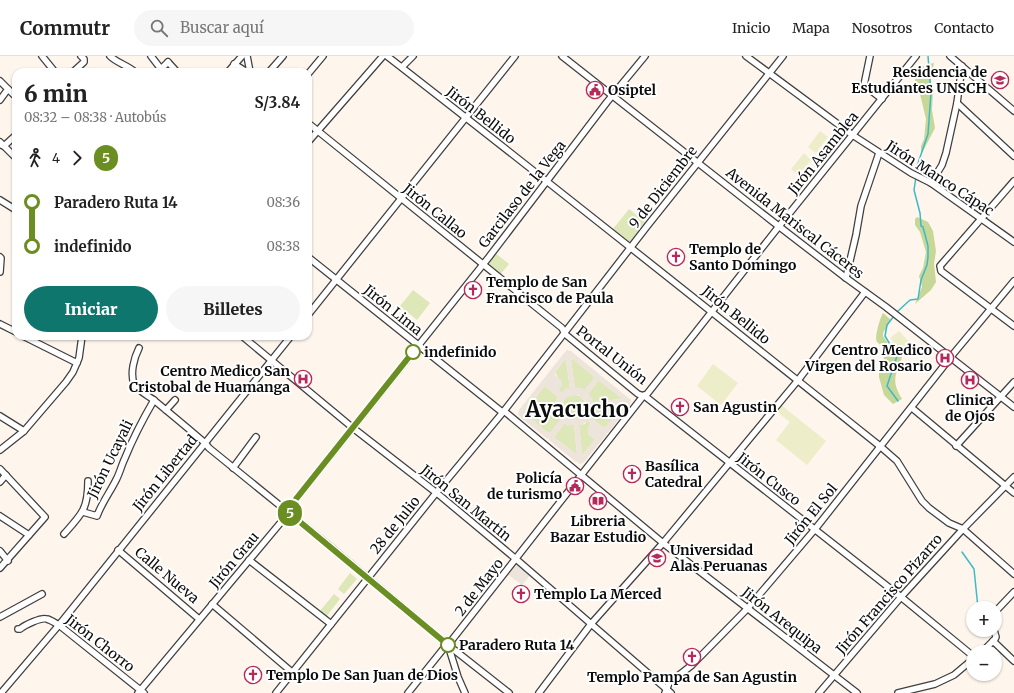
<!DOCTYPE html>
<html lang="es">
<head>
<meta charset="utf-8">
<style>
	body { margin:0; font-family:Merriweather,serif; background:#f6f6f6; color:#222; height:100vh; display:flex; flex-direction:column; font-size:15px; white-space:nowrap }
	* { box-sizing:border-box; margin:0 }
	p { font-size:13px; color:#767676 }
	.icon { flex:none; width:22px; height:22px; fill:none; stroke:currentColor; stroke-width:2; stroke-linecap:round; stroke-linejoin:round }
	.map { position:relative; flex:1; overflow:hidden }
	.side { position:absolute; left:12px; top:12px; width:300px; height:272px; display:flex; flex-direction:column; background:#fff; border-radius:12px; box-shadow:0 1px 3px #0004 }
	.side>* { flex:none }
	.badge { padding:0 8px; border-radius:13px; font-size:14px; line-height:26px }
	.controls { position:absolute; left:966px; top:545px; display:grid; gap:8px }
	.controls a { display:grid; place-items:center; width:36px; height:36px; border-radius:50%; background:#fff; box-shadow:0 1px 3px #0004; font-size:20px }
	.map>.badge { position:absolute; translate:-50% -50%; box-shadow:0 0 0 2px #fff }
	.legs { display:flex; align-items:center; gap:6px; height:44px; padding:0 12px; font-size:13px }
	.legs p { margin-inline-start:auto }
	.head { display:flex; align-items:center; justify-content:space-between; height:68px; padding:0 12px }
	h1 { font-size:22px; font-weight:800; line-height:30px }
	.action { display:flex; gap:8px; margin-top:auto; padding:8px 12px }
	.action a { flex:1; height:46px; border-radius:24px; background:#0f766e; color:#fff; font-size:16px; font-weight:800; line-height:46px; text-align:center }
	.action a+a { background:#f6f6f6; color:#222 }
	ul { padding:0 12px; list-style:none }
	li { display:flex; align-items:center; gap:14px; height:44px; font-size:15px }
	li i { display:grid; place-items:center; width:6px; height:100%; margin:0 5px; background:currentColor }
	li i::after { content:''; width:10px; height:10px; margin:-5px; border:3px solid; border-radius:50%; background:#fff }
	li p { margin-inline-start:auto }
	li:first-child i { background:linear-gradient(#0000 50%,currentColor 0) }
	li:last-child i { background:linear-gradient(currentColor 50%,#0000 0) }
	header { display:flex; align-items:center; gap:24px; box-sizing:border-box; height:56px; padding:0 20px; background:#fff; border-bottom:1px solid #e0e0e0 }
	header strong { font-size:19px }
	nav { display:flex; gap:22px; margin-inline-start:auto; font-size:14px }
	.search { width:280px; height:36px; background:#f6f6f6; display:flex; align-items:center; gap:10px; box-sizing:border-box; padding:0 14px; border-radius:22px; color:#767676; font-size:15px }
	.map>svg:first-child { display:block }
</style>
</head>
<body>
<header>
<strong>Commutr</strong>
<div class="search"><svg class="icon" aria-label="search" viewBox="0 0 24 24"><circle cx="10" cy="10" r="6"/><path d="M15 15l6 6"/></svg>Buscar aquí</div>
<nav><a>Inicio</a><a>Mapa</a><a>Nosotros</a><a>Contacto</a></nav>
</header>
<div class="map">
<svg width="1014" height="637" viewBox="0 0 1014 637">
	<rect width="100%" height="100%" fill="#fef5ec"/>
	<g fill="#dee7b7">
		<polygon points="629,153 645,166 630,186 613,173"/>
		<polygon points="494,196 509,208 499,220 485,208"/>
		<polygon points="413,234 430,247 417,264 400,250"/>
		<polygon points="573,303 593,320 594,322 584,335 578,332 575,333 571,304"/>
		<polygon points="565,304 566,304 570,333 566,333 562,337 558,334 562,329 555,316"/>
		<polygon points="598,325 600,325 621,342 621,343 593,346 592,343 588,338"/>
		<polygon points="544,331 546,331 558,341 555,347 556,350 527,354 527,352"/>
		<circle cx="574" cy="351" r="12"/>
		<polygon points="614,349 622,349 622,350 606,371 603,371 590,361 593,359 593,351"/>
		<polygon points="556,355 558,362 561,363 551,376 548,377 528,360 528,359"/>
		<polygon points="587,364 591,368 589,370 588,378 594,383 594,385 583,398 582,398 579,369 585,368"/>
		<polygon points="565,367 567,369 574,369 577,398 576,398 555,382 555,380"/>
		<polygon points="350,517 357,523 344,538 338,533"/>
		<polygon points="334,538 340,543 326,561 319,556"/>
	</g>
	<g fill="#c7d797">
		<polygon points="934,7 931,19 931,27 933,34 932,54 935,72 921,99 921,90 924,83 926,63 920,38 915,31 915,24 918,16 925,9"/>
		<polygon points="917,161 928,166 933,175 936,195 934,208 936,226 931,234 915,248 922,231 919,220 923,212 926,196 920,176 915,169 915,163"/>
		<path d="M883,257l8,7 -8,13v3l10,15 9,4c0,5 -2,7 -4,12 -5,14 -3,20 4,32l-9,5 -9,-9 -5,-18v-10l5,-8 -1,-13c-2,-1 -4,-2 -6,-4 -3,-4 3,-24 6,-29z"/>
	</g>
	<g fill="#edeec9">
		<polygon points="820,75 828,81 816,97 808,91"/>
		<polygon points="804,97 811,104 798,119 791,113"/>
		<polygon points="899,275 911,288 901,295 890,282"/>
		<polygon points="713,308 738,327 721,349 697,330"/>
		<polygon points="781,349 826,385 807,409 776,384 790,366 776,355"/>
	</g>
	<g fill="#ede4dc" fill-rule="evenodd">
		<path d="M567,294l5,1 -1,2 1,-1 59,48 -1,5 -3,4 -2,-1 1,2 -18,23h-2l1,1 -19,23h-1l1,1 -4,4 -4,2 -3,-2v-1l-1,1 -27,-22v-2l-1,1 -27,-21v-2l-1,1 -2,-3 1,-4 46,-58zM572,303l21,17 1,2 -10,12 -2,-2h-7l-4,-28zM565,304h1l4,29 -4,-1 -4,5 -4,-3 4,-5 -1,-5 -6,-5v-3zM598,325h2l21,17v1l-28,3v-3l-5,-5zM544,331h2l12,10 -2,2v7l-29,3v-1zM578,339l8,6v10l-6,7 -10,1 -7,-6 -1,-11 7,-6zM614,349h8v1l-17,21h-2l-12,-10 2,-2v-8zM556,355v4l5,4 -11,13 -2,1 -20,-17v-1zM587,365l4,3 -3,4v6l6,5v2l-11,13h-1l-3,-29h3zM565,367l2,3 7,-1 3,28 -1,1 -21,-16v-2z"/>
		<polygon points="516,505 531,518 522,529 506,517"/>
	</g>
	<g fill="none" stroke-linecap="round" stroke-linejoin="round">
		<g stroke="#3dbac8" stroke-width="1.5">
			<polyline points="916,117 916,113 928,78 931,37 928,0"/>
			<polyline points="898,255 910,244 918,243 921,224 927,209 928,201 928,190 923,171 921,170 920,157 914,134 916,121"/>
			<polyline points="894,260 887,269 885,280 897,300 887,330 898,345"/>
			<polyline points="962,496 974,513 978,552"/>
		</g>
		<defs>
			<g id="minor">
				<polyline points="42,0 55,16"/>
				<path d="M110,0c7,7 17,9 25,16"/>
				<polyline points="151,0 161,13 168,6"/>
				<polyline points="247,0 250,16"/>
				<path d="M387,0c166,129 330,260 494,391l16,14 25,40 7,7 20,15 14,6 51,45"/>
				<polyline points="562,0 772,165 846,222 886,251 1014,351"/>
				<polyline points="746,0 854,80 911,117 931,127 1014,186"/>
				<polyline points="870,0 864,29 882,43"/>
				<polyline points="950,0 1014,55"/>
				<polyline points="168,6 177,16"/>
				<polyline points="234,8 247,16"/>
				<polyline points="402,11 413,0"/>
				<polyline points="73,16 84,6 84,3 81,0"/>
				<polyline points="228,16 242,0"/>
				<polyline points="269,16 283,0"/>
				<polyline points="308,18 323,0"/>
				<polyline points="0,25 16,41"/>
				<polyline points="0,44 8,33"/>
				<polyline points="957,47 1014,100"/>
				<polyline points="308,67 562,272 565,278 638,338 646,341 901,541 973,600"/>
				<polyline points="0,86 16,102"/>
				<polyline points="308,86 383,0"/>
				<polyline points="1,89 4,90 16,79"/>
				<polyline points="1014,125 940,210 941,215 1014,270"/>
				<polyline points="931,127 942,109 946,97 957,47 962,10"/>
				<polyline points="0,144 16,154"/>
				<polyline points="0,201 1,202 0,216"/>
				<polyline points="308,201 502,356"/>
				<polyline points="846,222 856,179 861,150 879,97"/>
				<polyline points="308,259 515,0"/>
				<polyline points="0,268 16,276"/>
				<polyline points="23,280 77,307"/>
				<polyline points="242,280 353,372 438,438 516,503 671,637"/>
				<path d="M139,292c-5,10 -9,25 -5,36 4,7 15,12 21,17 17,14 34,28 50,42l4,5 122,99 117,98 61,48"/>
				<polyline points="912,352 1014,437"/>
				<polyline points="166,354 175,344"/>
				<polyline points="504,355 663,487 857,637"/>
				<polyline points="0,360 24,375"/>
				<polyline points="956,390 1014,326"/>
				<polyline points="0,394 24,375 66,326 73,316 79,302 82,280"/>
				<polyline points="233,412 256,381"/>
				<polyline points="0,413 45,461 0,512"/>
				<polyline points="0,426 6,419"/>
				<path d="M83,456l14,4c5,-14 14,-25 20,-38 3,-6 5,-14 8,-20 8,-20 18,-39 29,-58"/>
				<polyline points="0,460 29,479"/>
				<path d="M64,478c18,-20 24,-25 24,-53"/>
				<polyline points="118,494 199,563"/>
				<polyline points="0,495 8,505"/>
				<polyline points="249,504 331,568"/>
				<polyline points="212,548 293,617"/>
				<polyline points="995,556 1014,536"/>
				<polyline points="0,561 42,538"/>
				<path d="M18,573h2c5,-4 21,-12 27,-10 4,1 8,4 12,6l85,68"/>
				<polyline points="993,585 1014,605"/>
				<polyline points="448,589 458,621 465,637"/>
				<polyline points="982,596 995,583 996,581 994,574"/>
				<polyline points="1,637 59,569 291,280"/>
				<polyline points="138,637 287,459 288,453 489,201 607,46 645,0"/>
				<polyline points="276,637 436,437 504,355 648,169 783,0"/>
				<polyline points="408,637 444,592 448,589 644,339 647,338 780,169 916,0"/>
				<polyline points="539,637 591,568 663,487 799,323 865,236"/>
				<polyline points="665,637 669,627 692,609 747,553 816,472 954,297 1014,225"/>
				<polyline points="819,637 901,541 963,473 1014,421"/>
				<polyline points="898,637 935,628 954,619 973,603"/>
			</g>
		</defs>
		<use href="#minor" stroke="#3f3f3f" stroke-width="8"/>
		<use href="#minor" stroke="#fff" stroke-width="5.5"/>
	</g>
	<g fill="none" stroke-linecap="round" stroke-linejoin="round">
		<defs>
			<polyline id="line-1" points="413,296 288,453 288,456 448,589"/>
		</defs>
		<use href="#line-1" stroke="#fff" stroke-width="9"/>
		<use href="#line-1" stroke="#6b8e23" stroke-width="6"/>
	</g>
	<defs>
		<symbol id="university-ring" viewBox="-11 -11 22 22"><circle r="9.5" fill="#fff" stroke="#b62a5a" stroke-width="1.5"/><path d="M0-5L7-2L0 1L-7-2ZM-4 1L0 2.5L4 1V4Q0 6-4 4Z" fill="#b62a5a"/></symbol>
		<symbol id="civic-ring" viewBox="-11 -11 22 22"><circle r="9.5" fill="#fff" stroke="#b62a5a" stroke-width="1.5"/><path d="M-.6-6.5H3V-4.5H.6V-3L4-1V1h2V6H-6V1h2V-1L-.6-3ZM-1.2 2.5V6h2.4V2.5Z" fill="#b62a5a"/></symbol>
		<symbol id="church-ring" viewBox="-11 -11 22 22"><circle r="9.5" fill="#fff" stroke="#b62a5a" stroke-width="1.5"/><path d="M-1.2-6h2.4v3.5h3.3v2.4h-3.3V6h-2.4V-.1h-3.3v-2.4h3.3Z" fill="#b62a5a"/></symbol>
		<symbol id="hospital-ring" viewBox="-11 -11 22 22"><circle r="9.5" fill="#fff" stroke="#b62a5a" stroke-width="1.5"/><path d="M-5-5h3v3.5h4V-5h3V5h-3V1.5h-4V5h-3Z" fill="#b62a5a"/></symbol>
		<symbol id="library-ring" viewBox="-11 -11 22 22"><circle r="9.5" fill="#fff" stroke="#b62a5a" stroke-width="1.5"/><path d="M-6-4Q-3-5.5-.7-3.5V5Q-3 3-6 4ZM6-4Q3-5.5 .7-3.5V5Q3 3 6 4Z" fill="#b62a5a"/></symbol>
	</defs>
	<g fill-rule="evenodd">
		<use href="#university-ring" x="990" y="14" width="20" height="20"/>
		<use href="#civic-ring" x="585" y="24" width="20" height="20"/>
		<use href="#church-ring" x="666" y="191" width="20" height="20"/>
		<use href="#church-ring" x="463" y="224" width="20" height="20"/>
		<use href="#hospital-ring" x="935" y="292" width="20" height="20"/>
		<use href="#hospital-ring" x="293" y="313" width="20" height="20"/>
		<use href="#hospital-ring" x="960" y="314" width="20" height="20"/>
		<use href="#church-ring" x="670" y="341" width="20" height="20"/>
		<use href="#church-ring" x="622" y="408" width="20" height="20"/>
		<use href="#civic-ring" x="565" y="420" width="20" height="20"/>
		<use href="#library-ring" x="588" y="435" width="20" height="20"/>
		<use href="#university-ring" x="647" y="492" width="20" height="20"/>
		<use href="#church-ring" x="511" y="528" width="20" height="20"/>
		<use href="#church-ring" x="682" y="591" width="20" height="20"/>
		<use href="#church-ring" x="243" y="609" width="20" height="20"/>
	</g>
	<g fill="#fff" stroke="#6b8e23" stroke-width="2">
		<circle cx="413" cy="296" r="7"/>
		<circle cx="448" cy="589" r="7"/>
	</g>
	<g text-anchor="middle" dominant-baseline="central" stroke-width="4" stroke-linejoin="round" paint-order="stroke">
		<g font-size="14" font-weight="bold" fill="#0c0c0c" stroke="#fff" text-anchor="start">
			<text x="987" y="16" text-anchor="end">Residencia de<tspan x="987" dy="16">Estudiantes UNSCH</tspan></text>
			<text x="608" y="34">Osiptel</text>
			<text x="689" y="193">Templo de<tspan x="689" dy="16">Santo Domingo</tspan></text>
			<text x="486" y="226">Templo de San<tspan x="486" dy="16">Francisco de Paula</tspan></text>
			<text x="932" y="294" text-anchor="end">Centro Medico<tspan x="932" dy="16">Virgen del Rosario</tspan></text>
			<text x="290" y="315" text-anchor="end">Centro Medico San<tspan x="290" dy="16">Cristobal de Huamanga</tspan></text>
			<text x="970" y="344" text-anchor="middle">Clinica<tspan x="970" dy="16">de Ojos</tspan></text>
			<text x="693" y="351">San Agustin</text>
			<text x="645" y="410">Basílica<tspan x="645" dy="16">Catedral</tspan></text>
			<text x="562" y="422" text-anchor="end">Policía<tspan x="562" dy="16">de turismo</tspan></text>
			<text x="598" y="465" text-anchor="middle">Libreria<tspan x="598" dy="16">Bazar Estudio</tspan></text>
			<text x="670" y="494">Universidad<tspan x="670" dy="16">Alas Peruanas</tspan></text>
			<text x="534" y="538">Templo La Merced</text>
			<text x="266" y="619">Templo De San Juan de Dios</text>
			<text x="692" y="621" text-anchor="middle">Templo Pampa de San Agustin</text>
		</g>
		<g font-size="14" fill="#0c0c0c" stroke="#fff">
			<text transform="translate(481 59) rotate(38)">Jirón Bellido</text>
			<text transform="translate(823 97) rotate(-51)">Jirón Asamblea</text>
			<text transform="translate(940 122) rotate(33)">Jirón Manco Cápac</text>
			<text transform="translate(663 131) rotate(-52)">9 de Diciembre</text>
			<text transform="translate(522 138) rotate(-52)">Garcilaso de la Vega</text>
			<text transform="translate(435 155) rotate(39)">Jirón Callao</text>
			<text transform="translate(795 167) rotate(38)">Avenida Mariscal Cáceres</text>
			<text transform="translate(393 254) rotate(39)">Jirón Lima</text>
			<text transform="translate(736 259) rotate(39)">Jirón Bellido</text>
			<text transform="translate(612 299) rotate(38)">Portal Unión</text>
			<text transform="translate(110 403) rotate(-64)">Jirón Ucayali</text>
			<text transform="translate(165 417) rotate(-51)">Jirón Libertad</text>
			<text transform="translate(769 423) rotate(38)">Jirón Cusco</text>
			<text transform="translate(466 447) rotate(39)">Jirón San Martín</text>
			<text transform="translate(811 458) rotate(-51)">Jirón El Sol</text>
			<text transform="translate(395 469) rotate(-51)">28 de Julio</text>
			<text transform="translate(234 504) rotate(-50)">Jirón Grau</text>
			<text transform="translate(167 519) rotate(40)">Calle Nueva</text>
			<text transform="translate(479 531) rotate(-52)">2 de Mayo</text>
			<text transform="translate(889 538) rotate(-49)">Jirón Francisco Pizarro</text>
			<text transform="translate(782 564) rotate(38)">Jirón Arequipa</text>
			<text transform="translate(100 587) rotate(38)">Jirón Chorro</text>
		</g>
		<g font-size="14" font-weight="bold" fill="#0c0c0c" stroke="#fff" text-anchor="start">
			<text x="424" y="296">indefinido</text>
			<text x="459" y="589">Paradero Ruta 14</text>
		</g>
		<g font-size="22" font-weight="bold" fill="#0c0c0c" stroke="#fff">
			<text x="577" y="353">Ayacucho</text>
		</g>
	</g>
</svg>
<div class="controls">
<a>+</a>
<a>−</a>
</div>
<b class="badge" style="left:290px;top:457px;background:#6b8e23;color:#fff">5</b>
<section class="side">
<div class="head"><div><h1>6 min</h1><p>08:32 – 08:38 · Autobús</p></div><b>S/3.84</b></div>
<div class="legs"><svg class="icon" aria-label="walk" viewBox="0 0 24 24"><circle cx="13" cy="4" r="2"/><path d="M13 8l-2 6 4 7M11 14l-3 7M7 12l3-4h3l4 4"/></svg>4<svg class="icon" aria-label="forward" viewBox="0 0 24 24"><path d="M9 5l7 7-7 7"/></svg><b class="badge" style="background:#6b8e23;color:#fff">5</b></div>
<ul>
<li><i style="color:#6b8e23"></i><b>Paradero Ruta 14</b><p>08:36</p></li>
<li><i style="color:#6b8e23"></i><b>indefinido</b><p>08:38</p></li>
</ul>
<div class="action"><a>Iniciar</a><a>Billetes</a></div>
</section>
</div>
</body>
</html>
